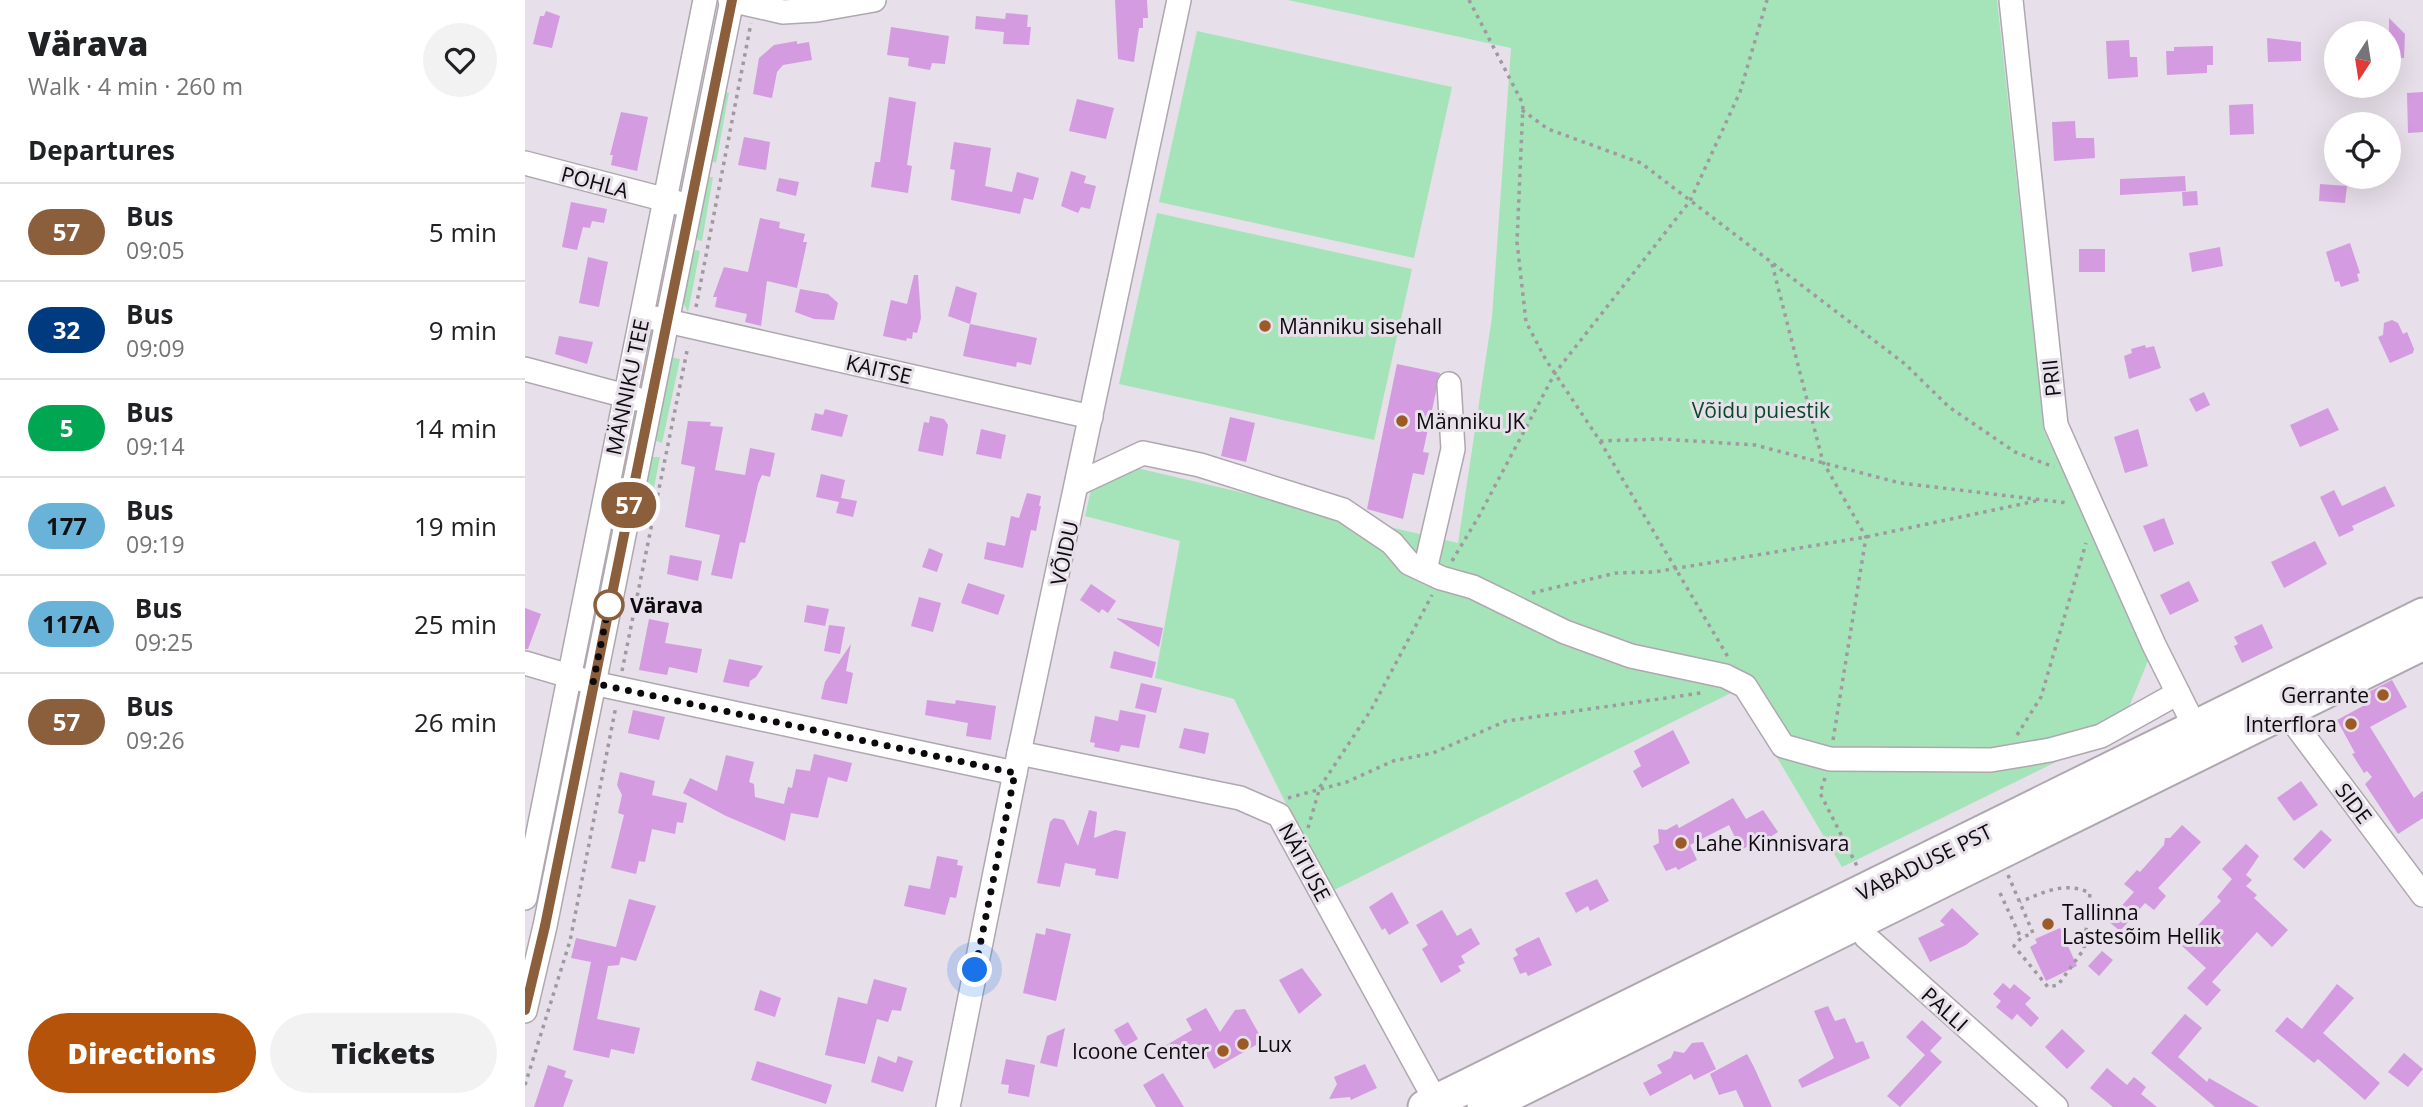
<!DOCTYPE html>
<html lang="en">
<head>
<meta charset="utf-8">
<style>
	body { margin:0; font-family:"Open Sans",sans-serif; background:#f2f2f2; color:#202124; height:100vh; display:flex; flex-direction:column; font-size:26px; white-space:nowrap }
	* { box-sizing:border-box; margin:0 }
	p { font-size:23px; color:#757577 }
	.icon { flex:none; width:38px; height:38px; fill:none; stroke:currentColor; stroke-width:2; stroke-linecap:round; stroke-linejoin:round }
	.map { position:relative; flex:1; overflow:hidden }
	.panel { display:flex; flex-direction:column; background:#fff; width:525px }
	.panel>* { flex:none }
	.badge { padding:0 14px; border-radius:23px; font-size:24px; line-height:46px }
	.needle { width:46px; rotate:192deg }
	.controls { position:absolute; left:1799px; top:21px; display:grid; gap:14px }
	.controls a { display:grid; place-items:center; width:77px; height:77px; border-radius:50%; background:#fff; box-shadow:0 7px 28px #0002; font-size:35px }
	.you { position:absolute; width:35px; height:35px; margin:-18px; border:5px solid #fff; border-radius:50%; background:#1a73e8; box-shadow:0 0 0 10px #1a73e833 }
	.map>.badge { position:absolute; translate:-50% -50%; box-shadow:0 0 0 4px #fff }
	h2 { padding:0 28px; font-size:26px; line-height:63px }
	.round { display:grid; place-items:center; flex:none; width:74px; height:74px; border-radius:37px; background:#f2f2f2 }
	.head { display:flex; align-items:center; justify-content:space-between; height:119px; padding:0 28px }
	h1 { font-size:33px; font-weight:800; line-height:52px }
	.cta { display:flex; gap:14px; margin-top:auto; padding:14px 28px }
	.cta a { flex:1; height:80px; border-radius:42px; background:#b45309; color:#fff; font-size:28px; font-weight:800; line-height:80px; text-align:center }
	.cta a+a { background:#f2f2f2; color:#202124 }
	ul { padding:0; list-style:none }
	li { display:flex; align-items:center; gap:21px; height:98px; padding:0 28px; border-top:2px solid #e0e0e0 }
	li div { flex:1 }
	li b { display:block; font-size:26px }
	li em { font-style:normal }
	li .badge { min-width:77px; font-weight:700; text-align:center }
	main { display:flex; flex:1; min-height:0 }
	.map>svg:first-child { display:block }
</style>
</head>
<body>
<main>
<section class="panel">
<div class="head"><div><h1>Värava</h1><p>Walk · 4 min · 260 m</p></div><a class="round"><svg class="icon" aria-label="heart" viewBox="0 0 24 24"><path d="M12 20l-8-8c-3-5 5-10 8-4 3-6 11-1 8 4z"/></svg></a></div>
<h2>Departures</h2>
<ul>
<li><span class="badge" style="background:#8b5e3c;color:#fff">57</span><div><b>Bus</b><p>09:05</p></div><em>5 min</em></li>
<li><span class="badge" style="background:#003b80;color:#fff">32</span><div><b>Bus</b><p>09:09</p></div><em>9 min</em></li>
<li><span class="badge" style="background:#00a651;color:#fff">5</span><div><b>Bus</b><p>09:14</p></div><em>14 min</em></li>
<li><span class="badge" style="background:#69b3d9;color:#111">177</span><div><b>Bus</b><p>09:19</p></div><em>19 min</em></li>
<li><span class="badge" style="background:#69b3d9;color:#111">117A</span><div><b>Bus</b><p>09:25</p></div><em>25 min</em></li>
<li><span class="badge" style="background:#8b5e3c;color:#fff">57</span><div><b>Bus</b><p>09:26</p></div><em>26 min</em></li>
</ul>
<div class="cta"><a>Directions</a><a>Tickets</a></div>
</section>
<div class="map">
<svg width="1898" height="1107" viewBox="0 0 1898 1107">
	<rect width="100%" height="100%" fill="#e7dfe9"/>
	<g fill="#a5e4b8">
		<polygon points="763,0 1472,0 1519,431 1625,656 1594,731 1317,867 1212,690 805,892 709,699 630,678 655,541 560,516 573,459 933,543 967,317 986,48"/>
		<polygon points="672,31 927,87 889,258 634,202"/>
		<polygon points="201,92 204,93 191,163 186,161"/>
		<polygon points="183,177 188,177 177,241 173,240 170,235"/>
		<polygon points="632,213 887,269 849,440 594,384"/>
		<polygon points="171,250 175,251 163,312 158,302 167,253"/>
		<polygon points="146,357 155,359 137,443 129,440"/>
		<polygon points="125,457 135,457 125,508 116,507"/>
	</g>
	<g fill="#d49be0">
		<polygon points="590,0 622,0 623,18 618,18 618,28 614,28 609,62 593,59"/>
		<polygon points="21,11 35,16 27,48 8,44 15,16 19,16"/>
		<polygon points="481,13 503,15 502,27 506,27 504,45 478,44 479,32 450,29 451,16 480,19"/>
		<polygon points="1864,18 1880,34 1879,58 1864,57"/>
		<polygon points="366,27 424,36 420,64 407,63 405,70 383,66 384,58 362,55"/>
		<polygon points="1742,38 1776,42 1776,61 1743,62"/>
		<polygon points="1604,40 1605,57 1612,57 1613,77 1583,79 1581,41"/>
		<polygon points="272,41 272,44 284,42 287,60 258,65 252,72 247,98 228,94 234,58 249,45"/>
		<polygon points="1688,46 1688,65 1682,65 1682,73 1642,75 1641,51 1649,51 1649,47"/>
		<polygon points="1898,92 1898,132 1883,133 1882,93"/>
		<polygon points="364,97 391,102 382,165 387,166 383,193 346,187 350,162 355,162"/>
		<polygon points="552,99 589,108 581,139 544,131"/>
		<polygon points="1728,104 1729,134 1705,135 1704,105"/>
		<polygon points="96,112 123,117 112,171 86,165 88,155 85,155"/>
		<polygon points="1550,121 1551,138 1569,138 1570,158 1529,161 1527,122"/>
		<polygon points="219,137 245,142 241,170 213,165"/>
		<polygon points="429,142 466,148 460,186 487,192 492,172 514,178 508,200 499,198 495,214 426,200 430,170 425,169"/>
		<polygon points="546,171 561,176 559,183 571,186 565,209 556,207 553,213 536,206"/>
		<polygon points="1660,176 1661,191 1595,195 1595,179"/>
		<polygon points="254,178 274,182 271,196 251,191"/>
		<polygon points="1795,184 1822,186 1820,203 1794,201"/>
		<polygon points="1672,191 1673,205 1658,206 1657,192"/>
		<polygon points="46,202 82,209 79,223 67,221 65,228 58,227 52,250 37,247"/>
		<polygon points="235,218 255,222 254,228 280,234 278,242 282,242 272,288 242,281 236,326 220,322 222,314 190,307 192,297 188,297 199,267 223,272"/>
		<polygon points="1825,243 1835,273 1832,274 1834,281 1816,287 1814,281 1810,282 1801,252"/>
		<polygon points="1695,247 1698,266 1667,272 1664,253"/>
		<rect x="1554" y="249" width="26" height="23"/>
		<polygon points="63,257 83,262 74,307 54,303"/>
		<polygon points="389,275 393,275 396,318 392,333 388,332 387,339 382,338 381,341 358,336 366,300 382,304"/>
		<polygon points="431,286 452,293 445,324 423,316"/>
		<polygon points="275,289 303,294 313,303 309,320 289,319 270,312"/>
		<polygon points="1867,320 1873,323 1878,334 1882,332 1889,349 1888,353 1865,363 1853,337 1858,335 1859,323"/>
		<polygon points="445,324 512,338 506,365 492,362 491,367 438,356"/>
		<polygon points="34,336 68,342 62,364 30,354"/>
		<polygon points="1620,345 1621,348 1629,346 1636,368 1604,379 1599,356 1607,353 1606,349"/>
		<polygon points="872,364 915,373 898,452 904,453 899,475 888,473 878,519 842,509"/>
		<polygon points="1679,392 1685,405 1671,412 1664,399"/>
		<polygon points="1803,408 1814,430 1775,447 1765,425"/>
		<polygon points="300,409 323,415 317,437 286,430 290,413 298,415"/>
		<polygon points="405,416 419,419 423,425 418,456 393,451 399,422 404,423"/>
		<polygon points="705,417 730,423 721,462 696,456"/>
		<polygon points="163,421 186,422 185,426 198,427 190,470 220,475 225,448 250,453 245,477 237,475 233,484 220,543 215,542 207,579 186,575 195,535 160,527 170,467 156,464"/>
		<polygon points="456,429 481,435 476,459 451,454"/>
		<polygon points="1613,429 1623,466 1600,473 1589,437"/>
		<polygon points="296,474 320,480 316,498 332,501 328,517 311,513 314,502 291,497"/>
		<polygon points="1860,486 1870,506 1827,526 1829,530 1814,537 1795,497 1809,490 1817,506"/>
		<polygon points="502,493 516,496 514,506 516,506 511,531 506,530 498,568 459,559 462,542 480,546 486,516 494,518"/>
		<polygon points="1639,518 1649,544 1629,552 1618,526"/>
		<polygon points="1790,541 1802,564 1759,588 1746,562"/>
		<polygon points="404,548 418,554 412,572 397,567"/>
		<polygon points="145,555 177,561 173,581 142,574"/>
		<polygon points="1664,581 1674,601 1645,615 1635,595"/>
		<polygon points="443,583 480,595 473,615 436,603"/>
		<polygon points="566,584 591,601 583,613 577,609 574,613 555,600"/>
		<polygon points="394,597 416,603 408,632 386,626"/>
		<polygon points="282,605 304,609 300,626 279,622"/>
		<polygon points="0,608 16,614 3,649 0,649"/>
		<polygon points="592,618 638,628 634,647 592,619"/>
		<polygon points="124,619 144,623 140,643 177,649 172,673 144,667 142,675 114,670"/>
		<polygon points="1737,624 1748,648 1717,663 1709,646 1713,644 1709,637"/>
		<polygon points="304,625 320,627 315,654 299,651"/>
		<polygon points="326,644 321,671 328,673 322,704 296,699 300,682"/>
		<polygon points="589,651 631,662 627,678 585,668"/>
		<polygon points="204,659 238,666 231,677 225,681 224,687 198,682"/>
		<polygon points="1867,680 1882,707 1845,727 1889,798 1898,791 1898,818 1873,834 1840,784 1847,777 1842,771 1839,773 1827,754 1830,753 1812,720 1838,706 1834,697"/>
		<polygon points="616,683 637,688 631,713 610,708"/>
		<polygon points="402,700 430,704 431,700 471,706 466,740 441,736 443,723 400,715"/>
		<polygon points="108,710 140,717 134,740 103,733"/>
		<polygon points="595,710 621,715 614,748 596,745 594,752 569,747 570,743 565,742 570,716 593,721"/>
		<polygon points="659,728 684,733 680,754 654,748"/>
		<polygon points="1148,730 1165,763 1117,788 1108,771 1116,766 1109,751"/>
		<polygon points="289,754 327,763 322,782 303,777 293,818 266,813 260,841 201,816 158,793 165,778 192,791 201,755 229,762 224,782 229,784 230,797 259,804 263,787 267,788 271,769 285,771"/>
		<polygon points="95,772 130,781 127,795 162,803 158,823 152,822 150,834 127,829 120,862 114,861 111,874 86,868 99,815 93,813 97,795 92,785"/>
		<polygon points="1776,781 1793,805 1769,821 1752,798"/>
		<polygon points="1208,798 1221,819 1238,810 1253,832 1228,848 1227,844 1216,850 1204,825 1165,845 1172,860 1153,870 1151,867 1141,871 1128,846 1134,843 1133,829 1141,830 1152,824 1154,828"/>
		<polygon points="564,810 572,812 569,838 590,830 601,832 593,879 570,875 571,869 540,863 535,887 512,883 525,822 529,818 539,820 553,846"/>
		<polygon points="1657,825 1676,842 1633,888 1641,896 1629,910 1620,903 1595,931 1583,921 1609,892 1599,884 1612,870 1615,872 1639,845 1640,838 1645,838"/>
		<polygon points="1796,830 1807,840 1779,869 1768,859"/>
		<polygon points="1721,844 1734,856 1721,875 1727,880 1721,886 1732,895 1729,898 1763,930 1747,947 1732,932 1687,982 1696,990 1682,1006 1662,988 1681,968 1655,944 1696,901 1692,897 1707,879 1697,869"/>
		<polygon points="412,856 433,860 432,865 438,866 431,898 425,897 420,915 379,906 384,885 405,889"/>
		<polygon points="1072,879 1084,901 1065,911 1063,906 1051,913 1040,893"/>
		<polygon points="867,892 884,923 864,935 860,928 857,930 844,907"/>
		<polygon points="104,899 131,906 111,961 96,957 94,965 83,966 72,1019 115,1028 109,1054 86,1049 84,1058 48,1050 66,962 46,958 51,938 91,947"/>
		<polygon points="1427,908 1454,934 1441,945 1405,962 1393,938 1420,925 1415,921"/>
		<polygon points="917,910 932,936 946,928 955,944 936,956 940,963 933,966 936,971 916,983 897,949 903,945 891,925"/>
		<polygon points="521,928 546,934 531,1001 498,993 511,933 520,935"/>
		<polygon points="1535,928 1552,966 1521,981 1505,947 1512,943 1510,939"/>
		<polygon points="1014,937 1027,965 1003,976 1001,972 995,974 988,958 993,955 990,949"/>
		<polygon points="1577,951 1588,960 1574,976 1563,966"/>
		<polygon points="777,968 797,995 774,1014 754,980"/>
		<polygon points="349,979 382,988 376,1011 367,1010 363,1022 352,1019 340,1064 300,1055 313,997 342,1004"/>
		<polygon points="1478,983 1485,989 1489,984 1506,998 1500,1004 1514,1018 1506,1027 1492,1014 1487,1020 1471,1007 1476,1001 1468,994"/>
		<polygon points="1812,984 1829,998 1798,1033 1855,1083 1840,1100 1793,1059 1789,1063 1750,1031 1762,1017 1777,1029"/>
		<polygon points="235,990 256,998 250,1017 229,1010"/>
		<polygon points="1303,1006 1310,1021 1320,1018 1331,1043 1338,1041 1345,1058 1277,1088 1273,1080 1309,1058 1289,1011"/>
		<polygon points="681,1008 695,1032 710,1010 720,1009 738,1041 689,1069 676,1045 648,1060 640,1046 667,1030 661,1019"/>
		<polygon points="1660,1014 1677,1028 1653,1057 1682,1082 1684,1078 1734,1107 1690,1107 1626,1053"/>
		<polygon points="1397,1020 1417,1038 1405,1051 1417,1062 1375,1107 1362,1096 1400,1055 1381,1037"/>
		<polygon points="603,1022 613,1039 599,1047 589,1030"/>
		<polygon points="540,1028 532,1067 515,1063 522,1036"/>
		<polygon points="1537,1029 1560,1051 1542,1069 1520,1047"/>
		<polygon points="1178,1042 1191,1069 1169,1080 1166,1074 1125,1096 1118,1083 1137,1073 1132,1065 1146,1058 1149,1051 1159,1053 1167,1043"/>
		<polygon points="1879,1053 1898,1069 1883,1087 1863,1072"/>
		<polygon points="1222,1054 1229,1067 1247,1107 1219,1107 1211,1090 1194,1095 1185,1074"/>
		<polygon points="353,1056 371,1063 373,1056 388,1061 378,1092 346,1082"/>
		<polygon points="481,1059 510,1065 504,1097 483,1093 484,1085 476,1084"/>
		<polygon points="232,1061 307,1085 301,1104 226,1080"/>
		<polygon points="840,1064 852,1088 826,1100 825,1097 804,1099 812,1084 809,1077"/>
		<polygon points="23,1065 41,1071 39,1077 48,1080 38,1107 9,1107"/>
		<polygon points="1582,1068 1602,1085 1609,1077 1621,1087 1616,1094 1632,1107 1588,1107 1565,1088"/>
		<polygon points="638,1073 659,1107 631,1107 618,1085"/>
	</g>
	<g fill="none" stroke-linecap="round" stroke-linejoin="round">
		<defs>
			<g id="minor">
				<polyline points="205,0 258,12 292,10 349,0"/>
				<polyline points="1486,0 1531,425 1629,645 1677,741"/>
				<polyline points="0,163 153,203"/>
				<polyline points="129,318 566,417"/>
				<polyline points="0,369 112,399"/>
				<polyline points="552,484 618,453 675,465 818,510 867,543 884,563 916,578 948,587 1040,632 1106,656 1200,676 1220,686 1258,746 1305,759 1466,760 1525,750 1576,736 1653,693"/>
				<polyline points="900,570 928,449 924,384"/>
				<polyline points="0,663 68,683 490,773"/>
				<polyline points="1756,697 1769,723 1898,895"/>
				<polyline points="494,753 715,798 754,815 914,1107"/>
				<polyline points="0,898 180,0"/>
				<polyline points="1325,910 1341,937 1531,1107"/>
				<polyline points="0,1011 20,926 207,0"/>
				<polyline points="423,1107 494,753 654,0"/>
			</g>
			<g id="highway">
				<polyline points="900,1107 1898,615"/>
				<polyline points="959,1107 1898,643"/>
			</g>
		</defs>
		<use href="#minor" stroke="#afa7b0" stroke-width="26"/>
		<use href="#highway" stroke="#afa7b0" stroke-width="37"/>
		<g stroke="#9f99a0" stroke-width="3.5" stroke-dasharray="3.5 5" stroke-linecap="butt">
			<polyline points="944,0 998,104 992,242 1001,322 1021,360 1075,441 1137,439 1230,445 1375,483 1543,503"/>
			<polyline points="997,110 1023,129 1116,163 1380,364 1424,407 1490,452 1529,467"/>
			<polyline points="1247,264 1298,462 1341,537 1308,740"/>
			<polyline points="171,307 226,23"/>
			<polyline points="1075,441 1203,657"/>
			<polyline points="927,561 954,516 1030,373 1165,201 1215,92 1242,0"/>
			<polyline points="1007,593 1091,573 1129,572 1341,537 1511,501"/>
			<polyline points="97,671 163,346"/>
			<polyline points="1492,735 1516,697 1561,543"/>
			<polyline points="1300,778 1295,793 1332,866"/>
			<polyline points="763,798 822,782 868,761 908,753 981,721 1176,693"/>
			<polyline points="783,828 795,787 846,710 907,595"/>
			<path d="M1483,875l25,58 -12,5 -7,8 34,41 10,-2 26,-36 6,-56c-25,-12 -46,-1 -70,9"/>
			<polyline points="1475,893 1496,938"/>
			<polyline points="0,1085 45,941 91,706"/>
		</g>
		<use href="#minor" stroke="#fff" stroke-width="23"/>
		<use href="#highway" stroke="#fff" stroke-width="33"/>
	</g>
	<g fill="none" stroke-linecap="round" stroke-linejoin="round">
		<defs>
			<polyline id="line" points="0,1010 20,926 207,0"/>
		</defs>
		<use href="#line" stroke="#fff" stroke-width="16"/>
		<use href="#line" stroke="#8b5e3c" stroke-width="10"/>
		<polyline stroke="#0d0a0d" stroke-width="7" stroke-dasharray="0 12.6" points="84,605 85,600 68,683 490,773 450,970"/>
	</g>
	<g fill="#9c5b26" stroke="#e7dfe9" stroke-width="2.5">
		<circle cx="740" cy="326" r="7"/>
		<circle cx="877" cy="421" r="7"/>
		<circle cx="1858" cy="695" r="7"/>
		<circle cx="1826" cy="724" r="7"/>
		<circle cx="1156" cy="843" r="7"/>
		<circle cx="1523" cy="924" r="7"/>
		<circle cx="718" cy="1044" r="7"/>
		<circle cx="698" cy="1051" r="7"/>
	</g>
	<circle fill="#fff" stroke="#8b5e3c" stroke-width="3.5" cx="84" cy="605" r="14"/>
	<g text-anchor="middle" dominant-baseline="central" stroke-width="6" stroke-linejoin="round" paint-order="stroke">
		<g font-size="21" fill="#0d0a0d" stroke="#e7dfe9">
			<text transform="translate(70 182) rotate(15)">POHLA</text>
			<text transform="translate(354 369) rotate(13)">KAITSE</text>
			<text transform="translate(1526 378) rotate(-96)">PRII</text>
			<text transform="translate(102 387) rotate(-78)">MÄNNIKU TEE</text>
			<text transform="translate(539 553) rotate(-78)">VÕIDU</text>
			<text transform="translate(1829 803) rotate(53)">SIDE</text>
			<text transform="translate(780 862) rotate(62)">NÄITUSE</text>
			<text transform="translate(1399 862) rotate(-26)">VABADUSE PST</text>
			<text transform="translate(1420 1009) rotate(42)">PALLI</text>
		</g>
		<g font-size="21" fill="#0d0a0d" stroke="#e7dfe9" text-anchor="start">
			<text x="754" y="326">Männiku sisehall</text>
			<text x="891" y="421">Männiku JK</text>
			<text x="1844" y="695" text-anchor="end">Gerrante</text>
			<text x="1812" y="724" text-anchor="end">Interflora</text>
			<text x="1170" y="843">Lahe Kinnisvara</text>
			<text x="1537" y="912">Tallinna<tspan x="1537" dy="24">Lastesõim Hellik</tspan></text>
			<text x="732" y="1044">Lux</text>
			<text x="684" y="1051" text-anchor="end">Icoone Center</text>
		</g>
		<g font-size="21" fill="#084a27" stroke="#e7dfe9">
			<text x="1236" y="410">Võidu puiestik</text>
		</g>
		<g font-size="21" font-weight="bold" fill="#0d0a0d" stroke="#e7dfe9" text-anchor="start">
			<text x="105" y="605">Värava</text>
		</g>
	</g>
</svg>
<div class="controls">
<a><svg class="needle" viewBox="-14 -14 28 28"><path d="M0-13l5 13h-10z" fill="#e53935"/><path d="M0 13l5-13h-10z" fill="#757577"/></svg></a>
<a><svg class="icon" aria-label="locate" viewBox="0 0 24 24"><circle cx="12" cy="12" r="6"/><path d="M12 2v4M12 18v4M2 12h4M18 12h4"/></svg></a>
</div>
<div class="you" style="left:450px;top:970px"></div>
<b class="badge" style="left:104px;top:505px;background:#8b5e3c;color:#fff">57</b>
</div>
</main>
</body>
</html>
